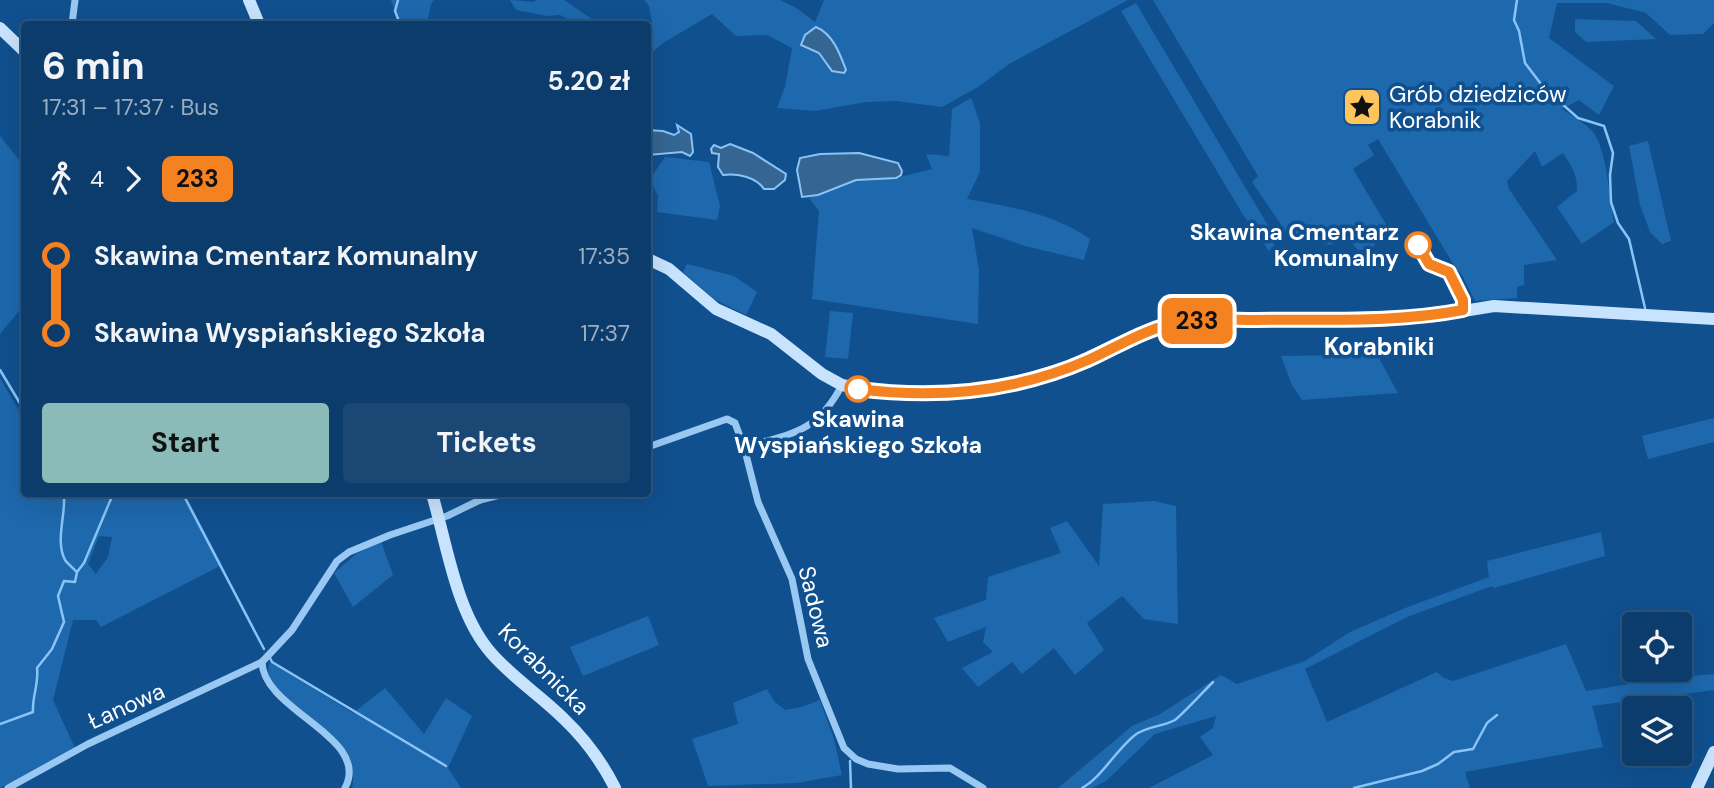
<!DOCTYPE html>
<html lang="en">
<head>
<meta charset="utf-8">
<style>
	body { margin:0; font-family:"DM Sans",sans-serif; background:#1a4773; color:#f1f3f6; height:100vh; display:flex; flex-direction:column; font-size:26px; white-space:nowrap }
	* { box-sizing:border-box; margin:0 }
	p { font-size:23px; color:#9aadc1 }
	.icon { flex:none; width:38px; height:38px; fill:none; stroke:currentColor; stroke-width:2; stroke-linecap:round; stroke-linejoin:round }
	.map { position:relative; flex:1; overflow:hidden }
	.side { position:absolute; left:21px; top:21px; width:630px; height:476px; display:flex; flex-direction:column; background:#0c3c6b; border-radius:7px; box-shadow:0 7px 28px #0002,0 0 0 2px #2c567e }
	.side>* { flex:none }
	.badge { padding:0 14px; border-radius:10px; font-size:24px; line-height:46px }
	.fabs { position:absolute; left:1622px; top:612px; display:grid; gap:14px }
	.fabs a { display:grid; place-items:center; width:70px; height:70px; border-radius:7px; background:#0c3c6b; box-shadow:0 7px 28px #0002,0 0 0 2px #2c567e; font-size:35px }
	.map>.badge { position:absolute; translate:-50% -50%; box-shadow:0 0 0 4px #fff }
	.legs { display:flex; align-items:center; gap:10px; height:77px; padding:0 21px; font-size:23px }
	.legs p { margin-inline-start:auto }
	.head { display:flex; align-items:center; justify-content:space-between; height:119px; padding:0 21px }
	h1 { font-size:38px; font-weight:700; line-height:52px }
	.primary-button { display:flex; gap:14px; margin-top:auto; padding:14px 21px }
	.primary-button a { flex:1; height:80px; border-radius:7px; background:#8bbbb9; color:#111; font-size:28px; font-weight:700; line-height:80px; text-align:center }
	.primary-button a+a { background:#1a4773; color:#f1f3f6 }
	ul { padding:0 21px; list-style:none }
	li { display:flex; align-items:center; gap:24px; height:77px; font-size:26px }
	li i { display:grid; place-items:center; width:10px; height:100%; margin:0 9px; background:currentColor }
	li i::after { content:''; width:18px; height:18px; margin:-9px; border:5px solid; border-radius:50%; background:#0c3c6b }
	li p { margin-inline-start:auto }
	li:first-child i { background:linear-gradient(#0000 50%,currentColor 0) }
	li:last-child i { background:linear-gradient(currentColor 50%,#0000 0) }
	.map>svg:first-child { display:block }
</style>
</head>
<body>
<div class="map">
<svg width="1714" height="788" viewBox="0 0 1714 788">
	<rect width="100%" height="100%" fill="#10508f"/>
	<g fill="#1e68ad" fill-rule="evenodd">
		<polygon points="391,0 434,0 431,4 427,24 399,24"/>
		<polygon points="510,0 534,2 536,0 564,0 599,24 577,24 560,15 547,16 516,10"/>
		<path d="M644,0h136l15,7 20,15 9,-22h304l-119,64 -31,23 -36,20 -46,-6 -30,1 -51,9 -38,-3 8,-21 7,-39 -25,-13 -31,1 -24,-22 -49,29 -15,13v-28l4,-6 -3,-16zM811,30l15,2 12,19 -6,20 -13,-18 -17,-13z"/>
		<path d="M1153,0h561v23l-11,11 -33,1 -24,-22 -39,-10h-50l-8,35 65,48 -15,29 -20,-15 -17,9c10,7 23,14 31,23 13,15 17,67 21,90l-32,22 -25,-37 20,-16c1,-15 -6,-26 -14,-38l-21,14 -7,-16 -28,30 2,8 48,71 -33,5v20l-7,2v11l-42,3 -12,-24 -11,-15 -74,-123 -10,6 6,10 -21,14 34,57 -15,23 -14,1 -13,-14 -14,9 -43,-10 -36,-53 6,-6z"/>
		<polygon points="1136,3 1267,224 1279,239 1269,251 1242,213 1121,11"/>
		<polygon points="1575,19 1636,21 1656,39 1586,42 1575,32"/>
		<path d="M971,98l9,25v49l-13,27c44,8 86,14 123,40l-6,21 -59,-14 -53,-18 7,42 -1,54 -166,-25 7,-88 -10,-13 47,-18 40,-2 36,-9 -6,-15 23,2 3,-47z"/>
		<polygon points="0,136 24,166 24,305 0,334"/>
		<polygon points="1648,141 1671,241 1662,244 1650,232 1640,205 1629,146"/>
		<polygon points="665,157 709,162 720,206 717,220 657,212 658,196 650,179"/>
		<polygon points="687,264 734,276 757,292 746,315 714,299 683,272"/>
		<polygon points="830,311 853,313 848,359 825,357"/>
		<polygon points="1348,343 1381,344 1380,360 1398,393 1302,400 1292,385 1281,356 1346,355"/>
		<path d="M0,378l24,41v75h161l37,71 -121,62 -5,-7h-23l-20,80 22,48 -75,40zM99,536l13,1 -4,20 -12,17 -8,-10z"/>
		<polygon points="1714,418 1714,442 1648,459 1642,436"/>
		<polygon points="1154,501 1176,506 1178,624 1144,619 1122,596 1087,623 1104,650 1075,675 1054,648 1022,674 1012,662 978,687 962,668 993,652 983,642 986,627 948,642 934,618 986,600 988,577 1061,553 1050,528 1067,521 1099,566 1103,504"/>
		<polygon points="1601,532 1605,556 1494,588 1492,586 1407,617 1305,669 1327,722 1437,672 1444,678 1453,681 1566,644 1586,691 1666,678 1714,674 1714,690 1592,706 1603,747 1465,772 1470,788 1149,788 1213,755 1200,737 1213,728 1216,716 1155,734 1106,781 1092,788 1058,788 1132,726 1160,714 1221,675 1237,684 1305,661 1350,632 1405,608 1489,577 1487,561"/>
		<polygon points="381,541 393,575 353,607 334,573 356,554"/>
		<polygon points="648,616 659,645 583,676 570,647"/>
		<path d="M270,662l83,51 32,-25 39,46 22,-36 26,18 -24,52 13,20h-109c13,-62 -98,-82 -82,-126z"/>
		<polygon points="767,689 774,701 785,710 802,707 820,700 834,739 842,775 797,783 708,786 692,739 738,724 733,703"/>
	</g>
	<g fill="#356593" stroke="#8ac4f7" stroke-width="2">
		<path d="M816,27c17,7 24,27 30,43l-2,3 -12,-2 -13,-18 -18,-8 4,-10z"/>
		<polygon points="677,125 691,134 693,152 690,156 682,152 648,155 648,130 663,131 674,135 679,132"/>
		<path d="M730,144l23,9 33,21 -1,6 -11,9h-10c-8,-12 -27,-16 -41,-14l-5,-8 1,-13 -7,-1 -1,-4 3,-4 7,3z"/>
		<polygon points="859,153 898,163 902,171 901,175 896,178 856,180 818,195 802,197 797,170 800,158 820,154"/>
	</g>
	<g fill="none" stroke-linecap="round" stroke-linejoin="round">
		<g stroke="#8ac4f7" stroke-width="2.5">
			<polyline points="398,0 395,11 400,24"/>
			<polyline points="1517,0 1514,20 1519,31 1525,63 1544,88 1578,118 1604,126 1613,153 1610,175 1611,202 1618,223 1629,239 1645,308"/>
			<polyline points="0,370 24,410"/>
			<polyline points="183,494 264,649"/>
			<polyline points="77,572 84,563 113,494"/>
			<polyline points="270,658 272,662 446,766"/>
			<path d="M0,724l33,-12c-1,-16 6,-28 4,-44l15,-19 12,-27 -6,-26 6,-15 11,1 2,-10c-3,-3 -9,-8 -12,-12 -10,-19 1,-46 -1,-66"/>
			<polyline points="850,761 851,788"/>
			<path d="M1082,788c20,-11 33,-37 53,-53 12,-9 27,-8 40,-15 8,-6 29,-29 38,-38"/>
			<polyline points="1354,788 1422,771 1438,764 1454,752 1473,749 1487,723 1497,715"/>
		</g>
		<g stroke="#99c8f3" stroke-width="7">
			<polyline points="72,24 75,0"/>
			<path d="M842,385c-25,48 -51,49 -98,62l14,55 34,77 16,80 36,89 12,11 12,5 30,5 52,-1 33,20"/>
			<polyline points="648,447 727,419 735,423 744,447"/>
			<polyline points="480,500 504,494"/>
			<polyline points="8,788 88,744 262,662"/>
			<path d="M345,788c27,-51 -82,-77 -83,-126l30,-32 45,-69 12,-9 41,-17 57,-19 33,-16 -1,-6"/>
		</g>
		<g stroke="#c8e3fd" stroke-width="12">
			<polyline points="249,0 259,24"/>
			<polyline points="0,28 24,51"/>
			<polyline points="648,259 669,269 716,309 771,334 822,374 842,385 872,391 950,394 1000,387 1068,367 1141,333 1184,322 1433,316 1494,306 1714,319"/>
			<path d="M432,494c15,50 24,120 60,160 21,24 49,42 72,65 21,20 38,43 51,69"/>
			<polyline points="1697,788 1714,752"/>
		</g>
	</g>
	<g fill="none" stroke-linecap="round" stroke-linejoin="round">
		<defs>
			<path id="line-1" d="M858,389c78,10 157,3 230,-29 31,-14 58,-32 93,-38 24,-4 50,-2 75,-2 69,-1 139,3 207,-10v-10l-14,-28 -20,-8 -11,-19"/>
		</defs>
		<use href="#line-1" stroke="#fff" stroke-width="16"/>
		<use href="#line-1" stroke="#f58220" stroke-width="10"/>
	</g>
	<defs>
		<symbol id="sight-square" viewBox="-11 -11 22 22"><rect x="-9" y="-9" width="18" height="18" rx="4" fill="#ffc45b" stroke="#10508f"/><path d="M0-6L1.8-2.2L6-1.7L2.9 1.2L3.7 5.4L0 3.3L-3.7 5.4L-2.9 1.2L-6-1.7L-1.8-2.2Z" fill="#111"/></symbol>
	</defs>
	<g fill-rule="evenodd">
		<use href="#sight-square" x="1340" y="85" width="44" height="44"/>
	</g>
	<g fill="#fff" stroke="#f58220" stroke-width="3.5">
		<circle cx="1418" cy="245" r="12"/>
		<circle cx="858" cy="389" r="12"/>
	</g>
	<g text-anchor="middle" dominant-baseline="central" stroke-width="7" stroke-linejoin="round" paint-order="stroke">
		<g font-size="23" fill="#fff" stroke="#10508f" text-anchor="start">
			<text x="1389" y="94">Grób dziedziców<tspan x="1389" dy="26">Korabnik</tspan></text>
		</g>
		<g font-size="23" font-weight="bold" fill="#fff" stroke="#10508f" text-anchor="end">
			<text x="1399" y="232">Skawina Cmentarz<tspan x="1399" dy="26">Komunalny</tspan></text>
			<text x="858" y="419" text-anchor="middle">Skawina<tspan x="858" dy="26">Wyspiańskiego Szkoła</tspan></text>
		</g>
		<g font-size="23" fill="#fff" stroke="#10508f">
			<text transform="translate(816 607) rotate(76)">Sadowa</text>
			<text transform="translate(544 669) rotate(45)">Korabnicka</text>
			<text transform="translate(126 706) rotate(-24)">Łanowa</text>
		</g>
		<g font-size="24" font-weight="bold" fill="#fff" stroke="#10508f">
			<text x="1379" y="346">Korabniki</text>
		</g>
	</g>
</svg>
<div class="fabs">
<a><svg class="icon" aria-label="locate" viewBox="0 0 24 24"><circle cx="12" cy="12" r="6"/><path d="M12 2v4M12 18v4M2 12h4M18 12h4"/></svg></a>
<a><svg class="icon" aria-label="layers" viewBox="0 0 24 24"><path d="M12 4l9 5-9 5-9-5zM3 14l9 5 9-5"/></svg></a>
</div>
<b class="badge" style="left:1197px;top:321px;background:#f58220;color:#111">233</b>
<section class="side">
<div class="head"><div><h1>6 min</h1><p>17:31 – 17:37 · Bus</p></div><b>5.20 zł</b></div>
<div class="legs"><svg class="icon" aria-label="walk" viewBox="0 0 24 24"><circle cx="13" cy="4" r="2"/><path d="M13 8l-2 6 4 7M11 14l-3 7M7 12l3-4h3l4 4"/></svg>4<svg class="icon" aria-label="forward" viewBox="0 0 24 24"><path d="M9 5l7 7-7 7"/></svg><b class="badge" style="background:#f58220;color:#111">233</b></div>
<ul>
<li><i style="color:#f58220"></i><b>Skawina Cmentarz Komunalny</b><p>17:35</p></li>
<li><i style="color:#f58220"></i><b>Skawina Wyspiańskiego Szkoła</b><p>17:37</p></li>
</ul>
<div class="primary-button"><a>Start</a><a>Tickets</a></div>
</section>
</div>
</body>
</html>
